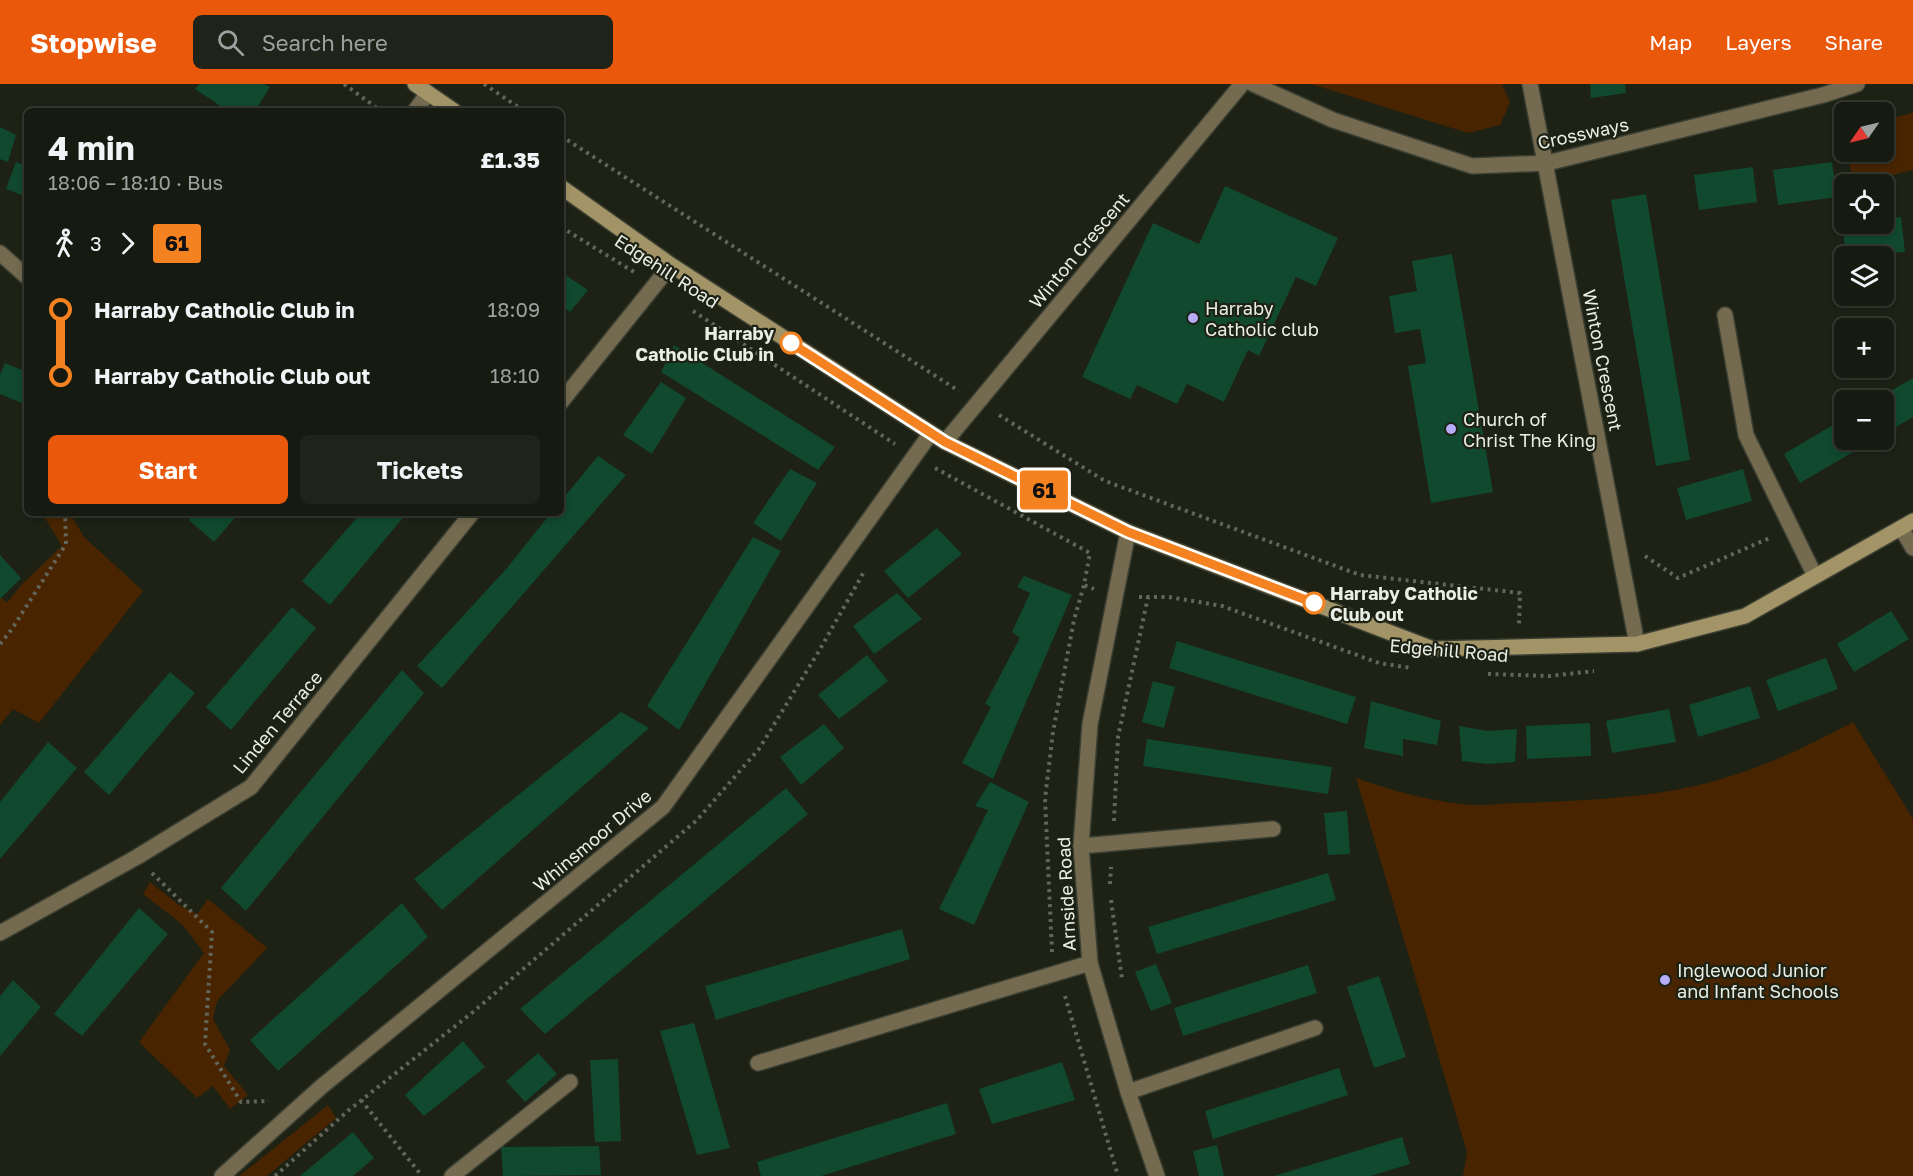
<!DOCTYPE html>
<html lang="en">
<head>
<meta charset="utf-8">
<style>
	body { margin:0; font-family:"Golos Text",sans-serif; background:#1f2319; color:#f1f3f6; height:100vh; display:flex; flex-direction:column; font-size:22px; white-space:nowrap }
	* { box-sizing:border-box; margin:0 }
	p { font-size:20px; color:#9ea19f }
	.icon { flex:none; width:33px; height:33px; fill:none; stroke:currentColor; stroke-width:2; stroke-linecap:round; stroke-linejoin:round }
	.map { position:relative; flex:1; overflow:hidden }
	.drawer { position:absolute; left:24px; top:24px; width:540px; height:408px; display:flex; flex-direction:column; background:#161a10; border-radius:9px; box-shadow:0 3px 9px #0003,0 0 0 2px #353830 }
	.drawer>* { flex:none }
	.badge { padding:0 12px; border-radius:4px; font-size:21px; line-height:39px }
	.needle { width:39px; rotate:236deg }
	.fabs { position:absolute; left:1834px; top:18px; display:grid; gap:12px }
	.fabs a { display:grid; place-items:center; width:60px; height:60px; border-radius:9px; background:#161a10; box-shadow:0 3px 9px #0003,0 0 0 2px #353830; font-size:30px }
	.map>.badge { position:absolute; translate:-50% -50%; box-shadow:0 0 0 3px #fff }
	.legs { display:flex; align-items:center; gap:9px; height:66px; padding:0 24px; font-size:20px }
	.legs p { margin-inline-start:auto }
	.headline { display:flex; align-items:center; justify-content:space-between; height:102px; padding:0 24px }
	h1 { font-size:33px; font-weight:700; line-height:45px }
	.primary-button { display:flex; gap:12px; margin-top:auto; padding:12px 24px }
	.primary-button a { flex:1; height:69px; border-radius:9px; background:#ea580c; color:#fff; font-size:24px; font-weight:700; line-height:69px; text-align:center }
	.primary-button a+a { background:#1f2319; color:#f1f3f6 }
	ul { padding:0 24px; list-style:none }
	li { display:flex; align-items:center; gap:21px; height:66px; font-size:22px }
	li i { display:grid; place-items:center; width:9px; height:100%; margin:0 8px; background:currentColor }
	li i::after { content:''; width:15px; height:15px; margin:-8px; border:4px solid; border-radius:50%; background:#161a10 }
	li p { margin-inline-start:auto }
	li:first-child i { background:linear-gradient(#0000 50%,currentColor 0) }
	li:last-child i { background:linear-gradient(currentColor 50%,#0000 0) }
	header { display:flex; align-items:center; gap:36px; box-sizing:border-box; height:84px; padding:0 30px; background:#ea580c; color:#fff }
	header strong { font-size:28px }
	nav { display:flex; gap:33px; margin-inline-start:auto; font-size:21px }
	.search { width:420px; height:54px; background:#1f2319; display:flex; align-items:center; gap:15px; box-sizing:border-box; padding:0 21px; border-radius:9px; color:#9ea19f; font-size:22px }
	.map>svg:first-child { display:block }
</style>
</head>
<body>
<header>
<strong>Stopwise</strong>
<div class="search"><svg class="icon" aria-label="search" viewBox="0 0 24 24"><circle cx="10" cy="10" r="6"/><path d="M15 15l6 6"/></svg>Search here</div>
<nav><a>Map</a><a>Layers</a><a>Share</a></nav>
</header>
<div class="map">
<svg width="1913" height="1092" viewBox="0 0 1913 1092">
	<rect width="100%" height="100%" fill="#1d2215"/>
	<g fill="#482401">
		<polygon points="1311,0 1502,0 1510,18 1500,41 1468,49"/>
		<polygon points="1913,29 1913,86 1855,100 1846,68 1884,68 1884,36"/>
		<polygon points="42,429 73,429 72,433 84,453 143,507 39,639 13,625 0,641 0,512 7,519 22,500 62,462"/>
		<path d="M1853,638l60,97v357h-450l4,-24 -111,-374c34,12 70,22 106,26 19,3 40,-1 59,-1 59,-2 128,-5 186,-20 52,-13 99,-36 146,-61z"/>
		<polygon points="150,798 179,821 197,830 208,815 267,864 217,917 213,935 230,966 224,982 248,1011 230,1025 213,1002 197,1014 139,958 204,869 183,841 143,810"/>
		<polygon points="328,1021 336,1034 267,1092 239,1092"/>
	</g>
	<g fill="#10492d">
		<polygon points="199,0 264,0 270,3 255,27 228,27 195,5"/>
		<polygon points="1590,0 1625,0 1626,9 1591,14"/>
		<polygon points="0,43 16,51 8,78 0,75"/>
		<polygon points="16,78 27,82 27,113 6,105"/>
		<polygon points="1832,78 1837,113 1778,121 1773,86"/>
		<polygon points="1753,83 1757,118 1699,126 1694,91"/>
		<polygon points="1225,102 1338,154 1316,202 1296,193 1259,272 1248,266 1224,318 1187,300 1177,320 1137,301 1130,315 1082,293 1153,139 1199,160"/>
		<polygon points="1646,110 1690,376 1656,382 1611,116"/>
		<polygon points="1901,133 1905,168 1846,172 1842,141 1884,140 1884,135"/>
		<polygon points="1452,170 1493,408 1431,419 1408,282 1426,279 1420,245 1395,249 1389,212 1417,207 1412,177"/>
		<polygon points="561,188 588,206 570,228 561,221"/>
		<polygon points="674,261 835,363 818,386 661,288"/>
		<polygon points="5,279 27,288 27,321 0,310 0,291"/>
		<polygon points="1913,294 1913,333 1884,350 1884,316 1875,316"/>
		<polygon points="661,298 686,314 652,370 623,351"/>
		<polygon points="1843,335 1845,356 1855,356 1860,364 1800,399 1784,370"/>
		<polygon points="598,372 626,391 442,604 417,582 507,484 551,429 561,429 561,417"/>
		<polygon points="790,385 817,399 781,457 753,439"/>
		<polygon points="1743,385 1752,417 1686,436 1677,404"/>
		<polygon points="195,429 239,429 214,458 189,436"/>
		<polygon points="361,429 407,429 330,521 302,497"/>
		<polygon points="937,444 962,470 908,514 884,487"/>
		<polygon points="753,453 781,467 679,646 647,622"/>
		<polygon points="0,471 21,494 0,515"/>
		<polygon points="1024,492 1072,511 993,695 962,679 991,623 985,620 1020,554 1012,548 1030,509 1017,503"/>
		<polygon points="897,509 922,535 874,570 853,542"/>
		<polygon points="292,523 316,544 231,646 206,623"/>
		<polygon points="1891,527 1909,555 1854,588 1837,560"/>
		<polygon points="1177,557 1356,613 1347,640 1169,584"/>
		<polygon points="867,571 888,597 839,635 818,611"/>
		<polygon points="1826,574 1838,605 1778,627 1766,596"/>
		<polygon points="402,586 424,609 246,827 221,804"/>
		<polygon points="170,588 195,609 109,711 84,688"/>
		<polygon points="1153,597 1175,603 1164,644 1142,638"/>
		<polygon points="1750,602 1760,634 1698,653 1689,621"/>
		<polygon points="1371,617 1441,637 1437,661 1403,655 1403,672 1364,664"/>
		<polygon points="1669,625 1676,658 1612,669 1606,637"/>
		<polygon points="621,628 649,644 442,826 414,795"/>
		<polygon points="1590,639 1591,672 1527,675 1526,642"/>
		<polygon points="824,640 844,664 801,701 780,673"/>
		<polygon points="1459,642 1488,647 1517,645 1515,678 1488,680 1462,677"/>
		<polygon points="1147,655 1332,683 1328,710 1143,682"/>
		<polygon points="48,658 77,684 0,775 0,718"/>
		<polygon points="990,698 1029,718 974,841 939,825 988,726 975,722"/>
		<polygon points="786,704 808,730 545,950 520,925"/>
		<polygon points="1347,727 1350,770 1328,771 1324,729"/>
		<polygon points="1328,789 1336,816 1157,870 1148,843"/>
		<polygon points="402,819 428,853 278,987 250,956"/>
		<polygon points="139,824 168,850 82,952 54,930"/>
		<polygon points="902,845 910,875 716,936 705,902"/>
		<polygon points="1156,880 1172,919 1151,927 1135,888"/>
		<polygon points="1308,881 1317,909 1183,952 1174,924"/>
		<polygon points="1379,892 1406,973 1374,984 1347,903"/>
		<polygon points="13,896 41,923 0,972 0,912"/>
		<polygon points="694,939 730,1064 697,1071 660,947"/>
		<polygon points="463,957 485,983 424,1032 405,1011"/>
		<polygon points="538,969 557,990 525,1018 506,997"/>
		<polygon points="618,975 621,1057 595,1058 590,976"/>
		<polygon points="1062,978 1075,1016 992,1040 979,1005"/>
		<polygon points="1339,984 1348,1011 1213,1055 1205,1027"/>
		<polygon points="947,1019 956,1050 821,1092 761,1092 757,1078"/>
		<polygon points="353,1048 374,1074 353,1092 300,1092"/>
		<polygon points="1402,1053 1410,1080 1370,1092 1274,1092"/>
		<polygon points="1217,1061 1224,1092 1199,1092 1193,1067"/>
		<polygon points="599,1062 601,1091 503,1092 501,1063"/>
	</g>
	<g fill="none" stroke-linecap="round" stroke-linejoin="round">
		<defs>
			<g id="lane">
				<polyline points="1725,231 1746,351 1815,492"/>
				<polyline points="452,1092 570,998"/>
			</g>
			<g id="street">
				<polyline points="1253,0 1333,36 1472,82 1547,79 1823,11 1857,0"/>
				<polyline points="1530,0 1637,560"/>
				<polyline points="415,27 428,9"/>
				<polyline points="0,169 27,193"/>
				<polyline points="561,318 671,181"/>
				<polyline points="945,358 1242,0"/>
				<polyline points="1901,444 1913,464"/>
				<polyline points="1128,448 1090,640 1081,762 1090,879 1128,1008 1157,1092"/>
				<polyline points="1081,762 1273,745"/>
				<polyline points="0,849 137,773 251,703 472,429"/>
				<polyline points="758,979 1090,879"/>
				<polyline points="1128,1008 1315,944"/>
				<polyline points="222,1092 321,1003 663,723 931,349"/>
			</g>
			<g id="secondary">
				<polyline points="415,0 454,27"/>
				<polyline points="561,103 671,181 945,358 1128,448 1433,565 1637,560 1745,532 1913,437"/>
			</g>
		</defs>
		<use href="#lane" stroke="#3a3f32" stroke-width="18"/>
		<use href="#street" stroke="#3a3f32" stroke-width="18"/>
		<use href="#secondary" stroke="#3a3f32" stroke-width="18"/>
		<g stroke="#62665b" stroke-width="4" stroke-dasharray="3 4.5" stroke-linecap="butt">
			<polyline points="344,0 381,27"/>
			<polyline points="484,0 524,27"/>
			<polyline points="561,52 959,307"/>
			<polyline points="561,143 634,188"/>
			<polyline points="693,227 895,360"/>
			<polyline points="999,331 1105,397 1360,491 1520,509 1519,541"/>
			<polyline points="935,384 1090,469 1084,501 1094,505"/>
			<polyline points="1645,472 1678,494 1772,453"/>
			<polyline points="1139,513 1169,513 1222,522 1379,579 1411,584"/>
			<polyline points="0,560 12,545 66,460 65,429"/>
			<polyline points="1488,590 1550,592 1594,587"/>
			<polyline points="1114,737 1118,653 1148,513"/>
			<polyline points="152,789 212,848 205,960 241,1018 269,1017"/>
			<polyline points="1110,800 1111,783"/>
			<polyline points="1111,816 1122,895"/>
			<polyline points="1052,868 1045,715 1053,648 1074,536 1084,501"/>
			<polyline points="1065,912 1118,1092"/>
			<polyline points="361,1016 422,1092"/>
			<polyline points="275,1092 349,1026 473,928 697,736 759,665 819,567 865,486"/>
		</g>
		<use href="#lane" stroke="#736a4f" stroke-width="15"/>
		<use href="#street" stroke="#736a4f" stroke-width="15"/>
		<use href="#secondary" stroke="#a39468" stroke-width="15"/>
	</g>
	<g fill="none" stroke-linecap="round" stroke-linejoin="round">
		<defs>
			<polyline id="line-1" points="791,259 945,358 1128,448 1314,519"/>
		</defs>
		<use href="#line-1" stroke="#fff" stroke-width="14"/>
		<use href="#line-1" stroke="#f58220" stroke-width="9"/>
	</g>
	<g fill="#b6acf8" stroke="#1d2215" stroke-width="2">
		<circle cx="1193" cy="234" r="6"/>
		<circle cx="1451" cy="345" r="6"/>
		<circle cx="1665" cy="896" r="6"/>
	</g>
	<g fill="#fff" stroke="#f58220" stroke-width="3">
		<circle cx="791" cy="259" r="10"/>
		<circle cx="1314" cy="519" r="10"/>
	</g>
	<g text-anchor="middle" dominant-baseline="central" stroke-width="4.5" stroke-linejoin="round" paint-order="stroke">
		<g font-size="18" fill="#eaeee5" stroke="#1d2215">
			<text transform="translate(1583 49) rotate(-12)">Crossways</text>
			<text transform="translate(1079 166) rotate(-50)">Winton Crescent</text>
			<text transform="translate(667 187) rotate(33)">Edgehill Road</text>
			<text transform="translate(1603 276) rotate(79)">Winton Crescent</text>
			<text transform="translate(1449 566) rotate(5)">Edgehill Road</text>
			<text transform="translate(277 638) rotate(-50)">Linden Terrace</text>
			<text transform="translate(592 756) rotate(-40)">Whinsmoor Drive</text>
			<text transform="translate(1066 810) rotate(-93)">Arnside Road</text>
		</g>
		<g font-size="18" fill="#eaeee5" stroke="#1d2215" text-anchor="start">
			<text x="1205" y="224">Harraby<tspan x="1205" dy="21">Catholic club</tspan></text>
			<text x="1463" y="335">Church of<tspan x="1463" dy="21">Christ The King</tspan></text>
			<text x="1677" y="886">Inglewood Junior<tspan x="1677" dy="21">and Infant Schools</tspan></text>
		</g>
		<g font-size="18" font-weight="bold" fill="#eaeee5" stroke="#1d2215" text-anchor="end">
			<text x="774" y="249">Harraby<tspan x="774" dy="21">Catholic Club in</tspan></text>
			<text x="1330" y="509" text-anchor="start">Harraby Catholic<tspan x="1330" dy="21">Club out</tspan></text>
		</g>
	</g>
</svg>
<div class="fabs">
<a><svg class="needle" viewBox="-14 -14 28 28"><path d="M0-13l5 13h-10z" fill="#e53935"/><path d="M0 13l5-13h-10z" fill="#9ea19f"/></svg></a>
<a><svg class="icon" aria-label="locate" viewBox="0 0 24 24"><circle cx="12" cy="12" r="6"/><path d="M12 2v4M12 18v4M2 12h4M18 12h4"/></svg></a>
<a><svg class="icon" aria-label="layers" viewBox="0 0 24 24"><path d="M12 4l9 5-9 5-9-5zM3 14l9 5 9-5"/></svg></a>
<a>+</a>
<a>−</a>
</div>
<b class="badge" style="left:1044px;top:406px;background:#f58220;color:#111">61</b>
<section class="drawer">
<div class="headline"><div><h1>4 min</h1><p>18:06 – 18:10 · Bus</p></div><b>£1.35</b></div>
<div class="legs"><svg class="icon" aria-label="walk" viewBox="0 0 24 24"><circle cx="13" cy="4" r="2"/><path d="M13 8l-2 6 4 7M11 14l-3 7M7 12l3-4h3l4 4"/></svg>3<svg class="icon" aria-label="forward" viewBox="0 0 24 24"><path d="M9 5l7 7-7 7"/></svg><b class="badge" style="background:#f58220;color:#111">61</b></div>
<ul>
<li><i style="color:#f58220"></i><b>Harraby Catholic Club in</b><p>18:09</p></li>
<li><i style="color:#f58220"></i><b>Harraby Catholic Club out</b><p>18:10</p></li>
</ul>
<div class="primary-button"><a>Start</a><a>Tickets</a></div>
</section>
</div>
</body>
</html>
